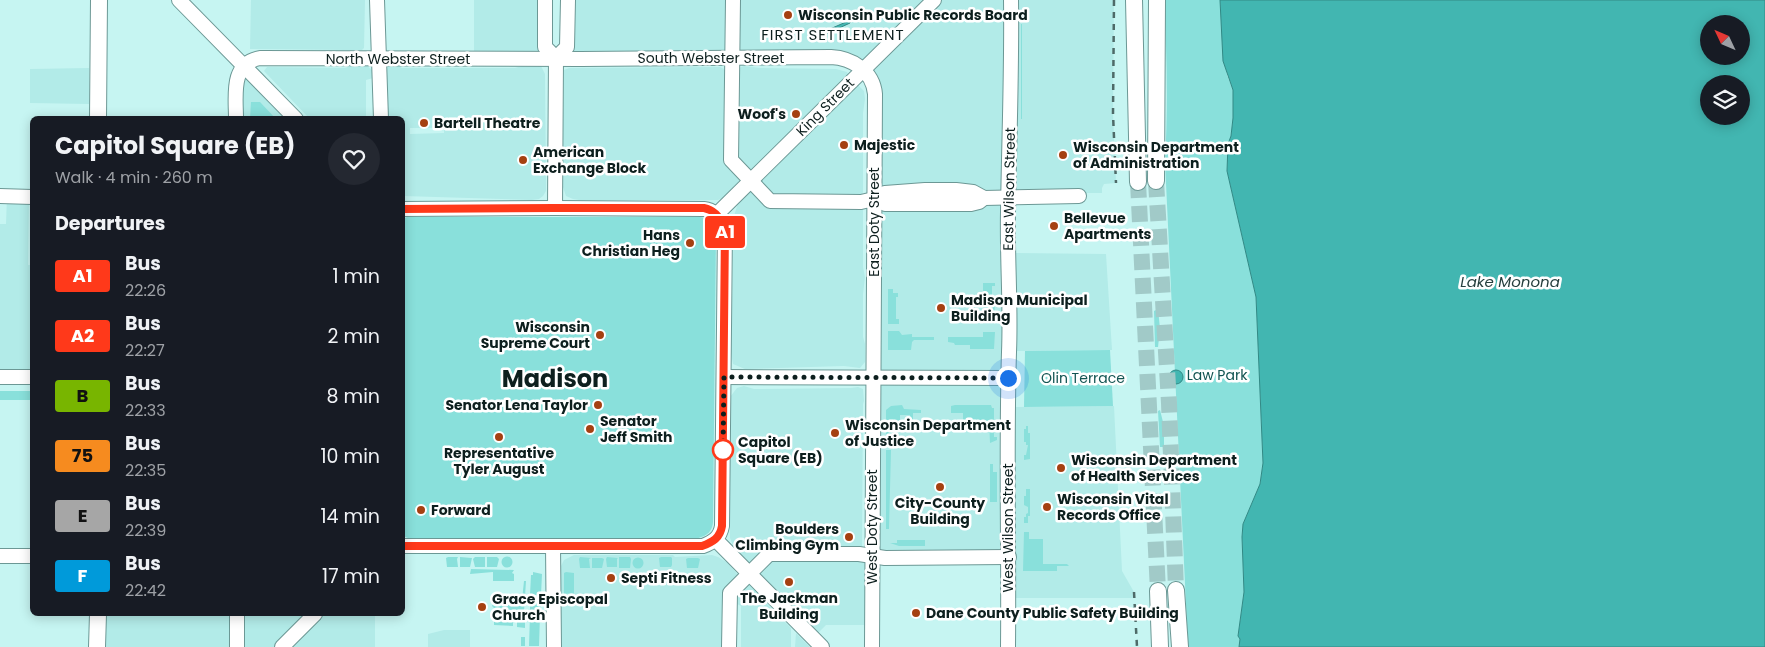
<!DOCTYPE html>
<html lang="en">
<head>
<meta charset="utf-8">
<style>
	body { margin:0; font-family:Poppins,sans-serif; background:#242831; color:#f1f3f6; height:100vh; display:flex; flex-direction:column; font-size:19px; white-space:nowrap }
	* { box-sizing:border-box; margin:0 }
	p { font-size:16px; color:#9ea1a6 }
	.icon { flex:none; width:28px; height:28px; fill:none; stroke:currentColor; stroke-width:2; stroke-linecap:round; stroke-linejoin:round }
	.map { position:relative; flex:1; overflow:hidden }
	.details { position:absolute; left:30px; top:116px; width:375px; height:500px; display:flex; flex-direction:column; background:#171b24; border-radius:8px; box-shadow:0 2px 12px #0003 }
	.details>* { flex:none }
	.badge { padding:0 10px; border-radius:4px; font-size:18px; line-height:32px }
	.needle { width:32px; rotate:314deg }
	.tools { position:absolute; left:1700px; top:15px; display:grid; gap:10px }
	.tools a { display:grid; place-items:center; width:50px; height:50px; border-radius:50%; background:#171b24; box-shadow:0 2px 12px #0003; font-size:25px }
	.you { position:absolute; width:25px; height:25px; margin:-12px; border:4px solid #fff; border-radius:50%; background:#1a73e8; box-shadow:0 0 0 8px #1a73e833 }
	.map>.badge { position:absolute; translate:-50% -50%; box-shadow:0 0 0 2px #fff }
	h2 { padding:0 25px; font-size:19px; line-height:45px }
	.round { display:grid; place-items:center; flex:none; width:52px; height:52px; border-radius:26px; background:#242831 }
	.summary { display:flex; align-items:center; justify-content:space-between; height:85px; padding:0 25px }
	h1 { font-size:24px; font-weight:700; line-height:38px }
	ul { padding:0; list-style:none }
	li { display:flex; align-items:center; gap:15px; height:60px; padding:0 25px }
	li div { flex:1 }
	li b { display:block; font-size:19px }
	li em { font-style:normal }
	li .badge { min-width:55px; font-weight:700; text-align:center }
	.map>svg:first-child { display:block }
</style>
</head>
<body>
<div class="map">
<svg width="1765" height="647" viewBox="0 0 1765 647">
	<rect width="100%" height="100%" fill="#c6f5f2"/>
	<g fill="#b2ebe8" fill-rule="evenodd">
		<polygon points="251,0 365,0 364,48 362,50 346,50 250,49"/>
		<polygon points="474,0 545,0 545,47 562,53 568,0 1114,0 1113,114 1116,183 1104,184 1102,188 1102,193 1087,193 1079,196 1008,197 1008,253 1106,254 1112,350 1009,351 1008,407 1114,406 1122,571 1134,592 1135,598 1007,598 1009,558 872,556 872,625 826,625 813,638 749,573 765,557 872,556 875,94 853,62 474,59"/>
		<path d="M388,64h8l6,4h113l10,-3 16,1 4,8 1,102v15l-3,5 -4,3 -7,1 -129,-4 -1,-77h-19l2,-53zM444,128v5l-34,1v-6z"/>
		<polygon points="353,65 366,65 373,71 373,78 366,80 366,119 310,119 264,71 267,67 345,68"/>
		<polygon points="744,66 760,68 836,69 847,72 848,74 842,82 837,85 750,173 735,156 738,153 739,68"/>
		<polygon points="720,67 726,70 727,129 741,181 725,197 718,200 579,200 573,199 566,196 562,184 564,70 569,68"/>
		<polygon points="89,68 89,104 30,103 30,69"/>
		<polygon points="239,71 296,119 236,119"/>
		<polygon points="858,85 864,91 865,99 863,113 863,192 861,197 774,197 759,182"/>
		<polygon points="751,191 765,204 863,208 863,267 865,277 863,294 863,337 865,344 865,362 860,368 844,366 745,369 733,364 731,353 734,216 738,203"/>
		<polygon points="7,196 29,197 28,265 32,265 32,377 0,377 0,224 6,224"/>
		<polygon points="744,386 754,389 851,388 858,387 863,389 864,401 863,404 862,548 767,550 749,564 735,550 730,538 730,476 728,471 730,397 737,388"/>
		<polygon points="574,555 673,555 675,557 712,555 718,557 728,563 739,576 725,647 561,647 561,566 564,560"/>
		<polygon points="748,584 754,586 761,598 791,628 791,647 741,647 741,606 733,602 733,597"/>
		<rect x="98" y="614" width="277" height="33"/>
		<polygon points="444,630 470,630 470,647 428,647 428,634"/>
		<polygon points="796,633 810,647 795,647"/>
	</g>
	<g fill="#89e0db">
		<path d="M1164,0h56l7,75 6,15v28l-2,18 -3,8 -1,27 29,126 7,166 -3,21 -17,40 -1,13 2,55 -6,44 2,3 -1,8h-51l-23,-485c3,-54 2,-108 -1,-162z"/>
		<rect x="1021" y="24" width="1" height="95"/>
		<polygon points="251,102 260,102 276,119 250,119"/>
		<path d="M407,217h293c10,1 15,7 16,17l-3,288c-1,14 -13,17 -26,17l-279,-1 -5,-2 -1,-317z"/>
		<polygon points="983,283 995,283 995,286 992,286 992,301 995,302 994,324 983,324"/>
		<polygon points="888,289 893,289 893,293 898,293 898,297 896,297 896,319 899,319 899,324 888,324"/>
		<polygon points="1158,309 1160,329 1158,347 1155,347 1154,311"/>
		<polygon points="888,331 899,331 902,335 912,334 912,337 934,337 934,340 914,340 912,342 911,350 888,350"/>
		<polygon points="983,332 995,332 994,349 970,349 970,345 955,345 954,343 948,342 948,337 983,337"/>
		<polygon points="1110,350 1113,406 1024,407 1025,351"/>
		<rect x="0" y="391" width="30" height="9"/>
		<polygon points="902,405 904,409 921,410 921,413 913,413 913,421 910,421 910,415 900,415 900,421 891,421 891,447 886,447 886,410 891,406"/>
		<polygon points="955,405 991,405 992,408 994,408 994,437 997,437 997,440 990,443 989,421 963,421 963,413 951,413 951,406"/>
		<polygon points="1160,410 1164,426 1164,447 1160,447 1158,411"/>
		<polygon points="1026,426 1028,426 1028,433 1030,433 1030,459 1024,460 1024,455 1026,455 1028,445 1026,445 1026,442 1024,442 1024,429 1026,429"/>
		<polygon points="886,450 891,450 889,529 886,529 886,537"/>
		<polygon points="990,464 993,464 993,472 997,472 997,502 990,502"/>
		<polygon points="1026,489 1030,489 1030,516 1028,516 1028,523 1024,523 1024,517 1026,517 1026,514 1028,513 1028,507 1024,505 1024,496 1026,496"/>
		<polygon points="1024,532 1029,532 1029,539 1043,539 1043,564 1067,564 1069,566 1057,566 1057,571 1023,571"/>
		<polygon points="897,540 925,540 925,546 899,546 890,543 897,543"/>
		<circle cx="507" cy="562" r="5.5"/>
		<polygon points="448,557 458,557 457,559 458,567 447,567 446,558"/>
		<polygon points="460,557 472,558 470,567 460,567"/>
		<polygon points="475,557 485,557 485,567 475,567 473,559"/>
		<polygon points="487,557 497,557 499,559 497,567 487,567"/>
		<polygon points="580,557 591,558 589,559 590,568 580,568 579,559"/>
		<polygon points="607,557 618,558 617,559 617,567 607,567 606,559"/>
		<polygon points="619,557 630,557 631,559 630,568 619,568"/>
		<polygon points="661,557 671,557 672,558 672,565 671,567 660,567 659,558"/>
		<circle cx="638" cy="563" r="5.5"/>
		<polygon points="592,558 602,558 604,559 602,568 592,568"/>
		<polygon points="688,558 698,558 700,559 698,568 687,568 686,559"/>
		<polygon points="471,569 514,570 512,573 514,574 514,581 493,581 493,572 470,574"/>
		<polygon points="533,572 542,574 541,595 530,595 531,575 533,575"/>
		<polygon points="566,572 574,573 574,595 572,593 564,594 564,573"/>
		<polygon points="524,581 526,581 524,612 511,612 507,609 503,612 498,612 492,606 495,599 522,600"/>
		<rect x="530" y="599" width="11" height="12"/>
		<polygon points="498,615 502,615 507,618 513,615 513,626 494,625 494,620"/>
		<polygon points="517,615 525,616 525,646 521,646 521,637 525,637 525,628 517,627"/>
		<polygon points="530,615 540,615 539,646 529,646"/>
	</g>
	<g fill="#42b6b1" stroke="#328985" fill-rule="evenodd">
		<path d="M1220,0h545v647h-526l1,-8 -2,-3 6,-44 -2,-55 1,-13 17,-40 3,-21 -7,-166 -29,-126 1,-27 3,-8 2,-18v-28l-10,-29zM1709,24h32v32h-32zM1709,84h32v32h-32z"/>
		<polygon points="845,12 851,17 850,23 824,35 830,29 846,22 847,19 845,15 836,16 834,14"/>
		<circle cx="1176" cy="377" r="7"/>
	</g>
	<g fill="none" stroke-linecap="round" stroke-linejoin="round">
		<g stroke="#a1cac8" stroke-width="16" stroke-dasharray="16 8" stroke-linecap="butt">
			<polyline points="1156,181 1169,403 1176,590"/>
			<polyline points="1138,182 1158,591"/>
		</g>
		<defs>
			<g id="minor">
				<polyline points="179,0 296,119"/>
				<polyline points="377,0 381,119"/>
				<polyline points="545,0 545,47 556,58"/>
				<polyline points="733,0 731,160 770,201 861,202 874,199 885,193 925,190 956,190 973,192 984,198 1079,196"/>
				<path d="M236,119c0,-24 -6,-55 24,-61l321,1 250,-2c21,1 42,14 44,37l-3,553"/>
				<polyline points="0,196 32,197"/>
				<polyline points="874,199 885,204 971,204 979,202 984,198"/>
				<polyline points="555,208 556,58 567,47 568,0"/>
				<path d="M402,209l153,-1 149,1c11,1 17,10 21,19l-3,298c-2,12 -9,16 -19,20h-301"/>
				<polyline points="716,215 934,0"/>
				<polyline points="0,377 32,377"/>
				<polyline points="724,377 1008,378"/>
				<polyline points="716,540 822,647"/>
				<polyline points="553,546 554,647"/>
				<polyline points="0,556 32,556"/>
				<polyline points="237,647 237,614"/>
				<polyline points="282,647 315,614"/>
				<polyline points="729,647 730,593 769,554 859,554 885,558 1009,557"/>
				<path d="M1008,647c1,-98 -2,-197 1,-295 2,-47 -2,-93 -1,-140 1,-71 4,-141 3,-212"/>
			</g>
			<g id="major">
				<polyline points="1134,0 1138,182"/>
				<polyline points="98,119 99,0"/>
				<polyline points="1156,181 1157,0"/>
				<polyline points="1176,590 1180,647"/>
				<polyline points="1158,591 1160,647"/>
				<polyline points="97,647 98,614"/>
			</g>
		</defs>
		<use href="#minor" stroke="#6c9895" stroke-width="16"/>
		<use href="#major" stroke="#6c9895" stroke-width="18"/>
		<use href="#minor" stroke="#fff" stroke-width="14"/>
		<use href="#major" stroke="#fff" stroke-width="16"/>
		<g stroke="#4e6a68" stroke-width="2.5" stroke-dasharray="6 6" stroke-linecap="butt">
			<polyline points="1114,0 1113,114 1116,183"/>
			<polyline points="1134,592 1137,647"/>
		</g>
	</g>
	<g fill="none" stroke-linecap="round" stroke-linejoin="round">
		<defs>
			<path id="line" d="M402,209l153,-1h149c11,2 17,11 21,20l-3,298c-2,12 -9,16 -20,20h-300"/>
		</defs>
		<use href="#line" stroke="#fff" stroke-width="11"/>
		<use href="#line" stroke="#ff391a" stroke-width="8"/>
		<polyline stroke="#0d1f1e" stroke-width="5" stroke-dasharray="0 9" points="723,450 724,377 1008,378"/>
	</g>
	<g fill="#a54011" stroke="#fff" stroke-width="2">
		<circle cx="788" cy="15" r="5"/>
		<circle cx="796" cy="114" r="5"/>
		<circle cx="424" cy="123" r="5"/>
		<circle cx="844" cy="145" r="5"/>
		<circle cx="1063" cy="155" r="5"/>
		<circle cx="523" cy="160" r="5"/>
		<circle cx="1054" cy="226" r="5"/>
		<circle cx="690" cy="243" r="5"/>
		<circle cx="941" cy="308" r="5"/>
		<circle cx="600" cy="335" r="5"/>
		<circle cx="598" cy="405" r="5"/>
		<circle cx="590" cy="429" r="5"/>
		<circle cx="835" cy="433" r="5"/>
		<circle cx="499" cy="437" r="5"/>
		<circle cx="1061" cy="468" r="5"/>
		<circle cx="940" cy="487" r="5"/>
		<circle cx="1047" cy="507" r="5"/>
		<circle cx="421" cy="510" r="5"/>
		<circle cx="849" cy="537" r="5"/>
		<circle cx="611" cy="578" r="5"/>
		<circle cx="789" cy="582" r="5"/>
		<circle cx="482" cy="607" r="5"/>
		<circle cx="916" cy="613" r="5"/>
	</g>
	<circle fill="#fff" stroke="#ff391a" stroke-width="2.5" cx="723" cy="450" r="10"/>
	<g text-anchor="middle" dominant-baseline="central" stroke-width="5" stroke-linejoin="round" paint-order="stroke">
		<g font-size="14" font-weight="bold" fill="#0d1f1e" stroke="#fff" text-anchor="start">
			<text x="798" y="15">Wisconsin Public Records Board</text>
			<text x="786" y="114" text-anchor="end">Woof's</text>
			<text x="434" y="123">Bartell Theatre</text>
			<text x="854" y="145">Majestic</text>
			<text x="1073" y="147">Wisconsin Department<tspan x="1073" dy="16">of Administration</tspan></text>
			<text x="533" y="152">American<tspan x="533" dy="16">Exchange Block</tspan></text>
			<text x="1064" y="218">Bellevue<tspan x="1064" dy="16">Apartments</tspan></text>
			<text x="680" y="235" text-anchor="end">Hans<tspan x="680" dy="16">Christian Heg</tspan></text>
			<text x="951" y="300">Madison Municipal<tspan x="951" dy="16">Building</tspan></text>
			<text x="590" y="327" text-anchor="end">Wisconsin<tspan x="590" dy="16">Supreme Court</tspan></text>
			<text x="588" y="405" text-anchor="end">Senator Lena Taylor</text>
			<text x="600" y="421">Senator<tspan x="600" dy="16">Jeff Smith</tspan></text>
			<text x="845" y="425">Wisconsin Department<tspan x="845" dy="16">of Justice</tspan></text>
			<text x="499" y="453" text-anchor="middle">Representative<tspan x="499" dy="16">Tyler August</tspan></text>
			<text x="1071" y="460">Wisconsin Department<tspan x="1071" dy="16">of Health Services</tspan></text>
			<text x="1057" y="499">Wisconsin Vital<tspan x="1057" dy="16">Records Office</tspan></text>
			<text x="940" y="503" text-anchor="middle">City-County<tspan x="940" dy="16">Building</tspan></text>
			<text x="431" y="510">Forward</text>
			<text x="839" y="529" text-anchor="end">Boulders<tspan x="839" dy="16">Climbing Gym</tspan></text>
			<text x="621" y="578">Septi Fitness</text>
			<text x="789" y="598" text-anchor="middle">The Jackman<tspan x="789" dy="16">Building</tspan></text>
			<text x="492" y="599">Grace Episcopal<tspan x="492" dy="16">Church</tspan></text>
			<text x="926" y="613">Dane County Public Safety Building</text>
		</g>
		<g font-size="14" fill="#0d1f1e" stroke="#fff">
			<text x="711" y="58">South Webster Street</text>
			<text x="398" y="59">North Webster Street</text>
			<text transform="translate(825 107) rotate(-45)">King Street</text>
			<text transform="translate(1009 189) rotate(-89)">East Wilson Street</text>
			<text transform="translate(874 222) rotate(-90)">East Doty Street</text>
			<text transform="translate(872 527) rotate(-90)">West Doty Street</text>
			<text transform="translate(1008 528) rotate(-90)">West Wilson Street</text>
		</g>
		<g font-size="14" fill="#125452" stroke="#fff">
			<text x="1217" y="375">Law Park</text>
			<text x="1083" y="378">Olin Terrace</text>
		</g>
		<g font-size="14" font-weight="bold" fill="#0d1f1e" stroke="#fff" text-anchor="start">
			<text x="738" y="442">Capitol<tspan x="738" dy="16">Square (EB)</tspan></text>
		</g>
		<g font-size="15" letter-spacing="1" fill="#0d1f1e" stroke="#fff">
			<text x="833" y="34">FIRST SETTLEMENT</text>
		</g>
		<g font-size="15" font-style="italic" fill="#263f3e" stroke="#fff">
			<text x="1510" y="281">Lake Monona</text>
		</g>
		<g font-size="24" font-weight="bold" fill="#0d1f1e" stroke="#fff">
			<text x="555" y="378">Madison</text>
		</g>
	</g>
</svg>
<div class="tools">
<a><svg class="needle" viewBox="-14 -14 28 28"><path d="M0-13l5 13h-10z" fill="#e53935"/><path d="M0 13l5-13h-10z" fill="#9ea1a6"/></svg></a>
<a><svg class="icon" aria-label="layers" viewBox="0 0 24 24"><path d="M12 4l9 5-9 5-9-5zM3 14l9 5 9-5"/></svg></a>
</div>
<div class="you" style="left:1008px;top:378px"></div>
<b class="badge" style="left:725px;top:232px;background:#ff391a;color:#fff">A1</b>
<section class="details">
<div class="summary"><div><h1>Capitol Square (EB)</h1><p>Walk · 4 min · 260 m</p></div><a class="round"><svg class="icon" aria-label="heart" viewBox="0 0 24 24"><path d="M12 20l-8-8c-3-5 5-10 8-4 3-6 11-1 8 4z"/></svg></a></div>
<h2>Departures</h2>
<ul>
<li><span class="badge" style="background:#ff391a;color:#fff">A1</span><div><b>Bus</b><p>22:26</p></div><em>1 min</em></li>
<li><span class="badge" style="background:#ff391a;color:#fff">A2</span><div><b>Bus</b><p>22:27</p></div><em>2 min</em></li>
<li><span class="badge" style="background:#78b500;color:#111">B</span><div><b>Bus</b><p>22:33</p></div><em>8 min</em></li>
<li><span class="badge" style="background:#f68b1f;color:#111">75</span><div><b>Bus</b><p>22:35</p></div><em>10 min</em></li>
<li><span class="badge" style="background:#a6a6a6;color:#111">E</span><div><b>Bus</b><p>22:39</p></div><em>14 min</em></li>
<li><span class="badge" style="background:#009ada;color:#fff">F</span><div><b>Bus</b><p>22:42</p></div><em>17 min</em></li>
</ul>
</section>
</div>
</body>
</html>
